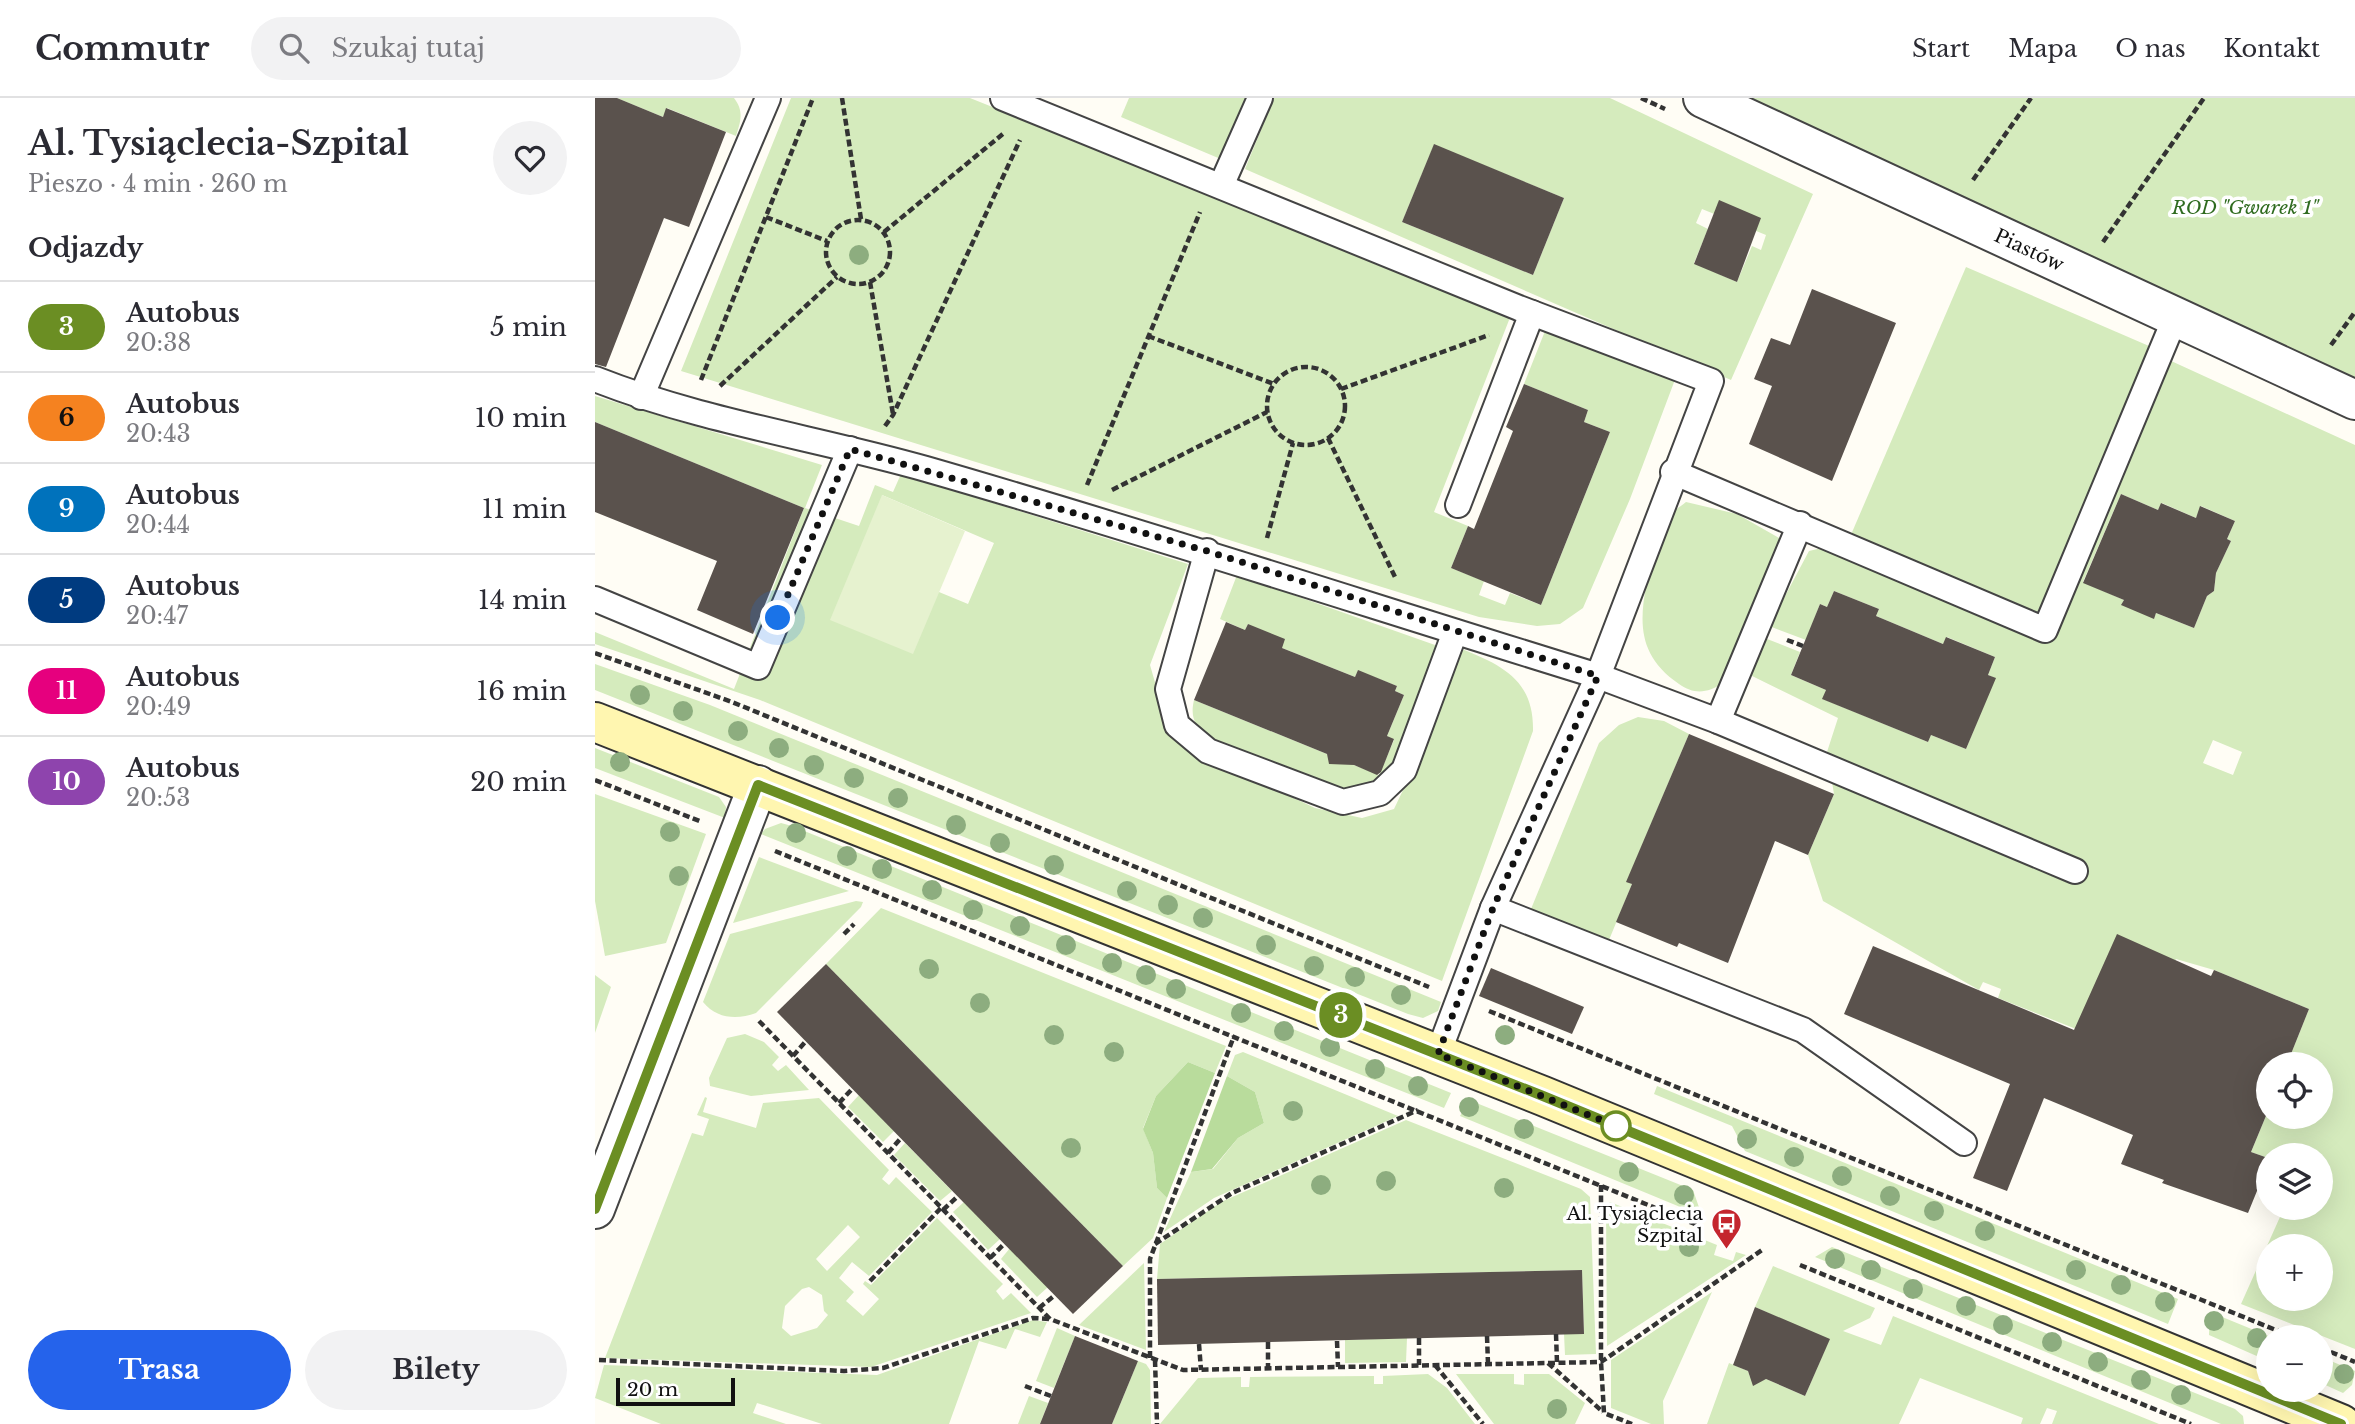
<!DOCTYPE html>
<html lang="pl">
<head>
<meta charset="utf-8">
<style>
	body { margin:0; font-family:"Libre Baskerville",serif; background:#f2f2f3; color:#2b2b33; height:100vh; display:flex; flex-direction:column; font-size:26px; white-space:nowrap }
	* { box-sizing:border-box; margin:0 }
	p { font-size:23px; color:#7c7c81 }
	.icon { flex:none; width:38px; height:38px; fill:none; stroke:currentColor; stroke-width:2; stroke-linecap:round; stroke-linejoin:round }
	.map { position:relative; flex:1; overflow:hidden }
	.panel { display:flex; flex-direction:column; background:#fff; width:595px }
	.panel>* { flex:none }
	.badge { padding:0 14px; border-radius:23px; font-size:24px; line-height:46px }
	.controls { position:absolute; left:1661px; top:954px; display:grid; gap:14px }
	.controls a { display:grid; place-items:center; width:77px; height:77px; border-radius:50%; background:#fff; box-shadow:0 7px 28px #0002; font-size:35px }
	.scale { position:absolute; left:21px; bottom:18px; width:119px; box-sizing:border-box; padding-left:7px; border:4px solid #111; border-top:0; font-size:19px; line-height:24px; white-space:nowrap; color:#111; -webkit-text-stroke:5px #fff; paint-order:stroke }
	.you { position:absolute; width:35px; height:35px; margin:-18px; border:5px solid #fff; border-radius:50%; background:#1a73e8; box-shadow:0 0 0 10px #1a73e833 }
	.map>.badge { position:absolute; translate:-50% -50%; box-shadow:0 0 0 4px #fff }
	h2 { padding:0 28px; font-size:26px; line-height:63px }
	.round { display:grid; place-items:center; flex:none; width:74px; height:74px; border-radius:37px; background:#f2f2f3 }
	.overview { display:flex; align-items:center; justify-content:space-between; height:119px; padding:0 28px }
	h1 { font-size:33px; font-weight:800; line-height:52px }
	.button { display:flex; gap:14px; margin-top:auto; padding:14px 28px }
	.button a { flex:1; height:80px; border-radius:42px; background:#2563eb; color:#fff; font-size:28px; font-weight:800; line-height:80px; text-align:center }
	.button a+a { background:#f2f2f3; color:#2b2b33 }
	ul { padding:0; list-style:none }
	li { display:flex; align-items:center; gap:21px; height:91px; padding:0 28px; border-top:2px solid #e1e1e2 }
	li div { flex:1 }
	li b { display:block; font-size:26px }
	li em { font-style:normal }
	li .badge { min-width:77px; font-weight:700; text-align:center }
	header { display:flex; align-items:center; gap:42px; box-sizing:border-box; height:98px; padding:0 35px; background:#fff; border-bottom:2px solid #e1e1e2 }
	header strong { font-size:33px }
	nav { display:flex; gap:38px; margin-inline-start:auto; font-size:24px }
	.search { width:490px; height:63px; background:#f2f2f3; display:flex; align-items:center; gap:18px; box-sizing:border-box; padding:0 24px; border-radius:38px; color:#7c7c81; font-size:26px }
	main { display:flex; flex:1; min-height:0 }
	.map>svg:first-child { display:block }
</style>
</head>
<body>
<header>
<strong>Commutr</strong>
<div class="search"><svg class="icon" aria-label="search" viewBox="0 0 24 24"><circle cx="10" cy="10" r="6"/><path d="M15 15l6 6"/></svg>Szukaj tutaj</div>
<nav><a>Start</a><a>Mapa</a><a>O nas</a><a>Kontakt</a></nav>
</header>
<main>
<section class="panel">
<div class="overview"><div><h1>Al. Tysiąclecia-Szpital</h1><p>Pieszo · 4 min · 260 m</p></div><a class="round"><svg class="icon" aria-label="heart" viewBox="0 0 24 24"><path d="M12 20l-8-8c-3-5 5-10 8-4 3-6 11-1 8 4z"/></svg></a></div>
<h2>Odjazdy</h2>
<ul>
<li><span class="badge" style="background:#6b8e23;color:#fff">3</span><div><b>Autobus</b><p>20:38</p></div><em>5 min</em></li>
<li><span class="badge" style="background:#f58220;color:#111">6</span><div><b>Autobus</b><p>20:43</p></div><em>10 min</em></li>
<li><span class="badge" style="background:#0072bc;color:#fff">9</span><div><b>Autobus</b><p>20:44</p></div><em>11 min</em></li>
<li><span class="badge" style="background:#003b80;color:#fff">5</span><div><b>Autobus</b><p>20:47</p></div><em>14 min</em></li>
<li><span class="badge" style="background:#e6007e;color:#fff">11</span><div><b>Autobus</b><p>20:49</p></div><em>16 min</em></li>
<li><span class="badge" style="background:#8e44ad;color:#fff">10</span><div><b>Autobus</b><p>20:53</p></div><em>20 min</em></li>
</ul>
<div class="button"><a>Trasa</a><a>Bilety</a></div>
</section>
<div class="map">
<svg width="1760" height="1326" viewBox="0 0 1760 1326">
	<rect width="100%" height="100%" fill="#fffdf5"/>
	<g fill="#d5ebbd" fill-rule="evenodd">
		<path d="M22,0h117c10,13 7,23 2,38l-69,-28 -4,9z"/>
		<polygon points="196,0 375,0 916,217 839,414 873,428 856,470 889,483 884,497 910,507 915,495 946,507 1015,334 989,324 993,312 929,286 952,228 1081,279 1035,401 988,510 965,526 942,528 884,519 86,273"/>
		<polygon points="534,0 653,0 628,62 526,19"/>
		<path d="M679,0h336l203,96 -82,186 -486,-211zM839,47l130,53 -31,77 -131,-53zM1107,111l64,26 -5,15 -9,-4 -15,36 -43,-19 14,-34 -12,-6z"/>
		<polygon points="1141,0 1760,0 1760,284"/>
		<polygon points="1371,169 1561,251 1445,521 1255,439"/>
		<path d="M1574,262l186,85v904l-114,-45 43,-96h37v-53h-53v3l-17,-6 17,-41v5h53v-52h-34l22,-55 -95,-39 -38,-11 -37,95 -141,-56 3,-9 -18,-7 -4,8 -156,-89 -15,-46 26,-61 -7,-42 11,-34 -90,-44 14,-37 38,15 -9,23 35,15 -3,9 105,43 3,-7 35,14 29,-71 -7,-3 7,-18 -48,-20 -4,7 -67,-28 3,-7 -45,-18 -7,16 -7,-3 -14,36 -37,-14 40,-75 21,-5 220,92zM1526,396l37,16 4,-7 34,15 5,-12 34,15 -8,18 4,2 -15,32 -2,18 -7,5 -13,32 -38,-15 -2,5 -32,-14 2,-4 -41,-18zM1618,642l29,12 -9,23 -30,-12zM1673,1148h53v52h-53z"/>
		<path d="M0,298l227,69 -17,43 54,18 16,-41 18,7 8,-18 287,90 -38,101 13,45 34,42 118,56 47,10 32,-9 31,-65 37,-95c42,17 72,32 71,82l-91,250 -682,-281 -165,-56v-12l139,57 70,-181 -209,-86zM287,397l112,48 -26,61 -29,-12z"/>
		<path d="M1091,404l51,12 44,25 -58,144c-15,10 -29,12 -44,1 -51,-35 -37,-78 -26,-131 2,-8 3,-24 8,-31 6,-8 18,-14 25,-20z"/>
		<path d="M642,477l198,70 2,12 -43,115 -13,11 -37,14 -138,-58c-11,-14 -16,-22 -12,-39l133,54 6,10 11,-3 35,14 15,-35 -7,-4 17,-41 -9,-4 2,-5 -39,-15 -3,6 -73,-29 -34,-24 -3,6 -25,-11z"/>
		<polygon points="0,566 115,607 846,904 843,913 828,920 813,916 0,592"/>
		<polygon points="1043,619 1069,623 1094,636 1032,783 1037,786 1014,842 936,811 1004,645 1024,627"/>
		<polygon points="0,650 124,699 131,709 130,720 0,670"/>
		<polygon points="0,696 111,736 71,845 10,858 0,803"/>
		<polygon points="186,725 197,728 856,995 849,1010 166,736 170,731"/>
		<polygon points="164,759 254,793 138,825"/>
		<path d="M261,803l7,1 -2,5 -105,106c-19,7 -39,6 -53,-11l27,-68z"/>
		<polygon points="286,810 631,948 620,975 593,964 561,998 548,1030 558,1055 562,1090 572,1100 558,1140 528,1168 231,866"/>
		<polygon points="0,877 16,889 0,935"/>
		<polygon points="150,936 169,944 184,959 177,967 183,973 191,967 214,992 156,998 115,988 114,980 132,940"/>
		<polygon points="648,954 803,1018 619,1100 569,1134 596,1074 618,1071 643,1040 669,1025 660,994 632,978 640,957"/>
		<polygon points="1062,988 1583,1201 1573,1226 1150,1053 1137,1028 1059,996"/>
		<polygon points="264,997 299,1033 288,1044 253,1009"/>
		<path d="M110,999l2,1 -4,14 53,16 7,-25 56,-5 70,72 -7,9 7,6 7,-8 36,35 -63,64 -17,-14 -13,16 15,14 -8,9 17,15 16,-17 -16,-15 2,-3 6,4 66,-67 66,66 -7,7 7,9 8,-7 20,20 -160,54 -266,-9 87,-225 11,3 6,-17 -12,-4zM253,1127l12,12 -33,34 -11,-12zM214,1189l13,8 2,16 4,4 -11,13 -26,8 -9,-8 3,-22 17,-17z"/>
		<polygon points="874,1002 1098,1092 1107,1118 865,1018"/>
		<polygon points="811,1022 986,1091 995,1099 1001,1256 970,1257 969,1236 989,1236 987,1172 562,1181 565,1146 626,1104"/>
		<polygon points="310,1045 357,1093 345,1103 299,1057"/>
		<polygon points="369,1104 405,1141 393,1152 358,1114"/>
		<polygon points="1015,1104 1122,1147 1119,1157 1138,1163 1141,1154 1151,1157 1012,1248 1011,1108"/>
		<polygon points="1237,1149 1640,1311 1648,1318 1649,1326 1626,1326 1220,1159"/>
		<polygon points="415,1150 453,1189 442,1199 406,1161"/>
		<polygon points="549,1165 551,1252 484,1227"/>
		<polygon points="1178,1168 1280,1210 1275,1220 1248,1233 1286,1247 1298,1218 1564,1326 1457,1326 1462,1313 1452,1310 1445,1326 1426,1326 1428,1320 1325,1280 1304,1326 1112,1326 1134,1265 1153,1273 1155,1279 1166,1283 1171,1281 1210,1298 1234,1242 1160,1209"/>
		<polygon points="1117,1194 1068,1303 1069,1326 1056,1326 1016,1310 1016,1262"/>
		<polygon points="1615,1214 1676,1239 1673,1239 1673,1263 1614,1237"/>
		<polygon points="438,1222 452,1224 445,1239 420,1231 411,1251 384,1243 354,1326 227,1326 162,1305 158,1315 191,1326 66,1326 0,1300 9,1267 282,1277"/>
		<polygon points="462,1230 480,1238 459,1290 441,1283"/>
		<polygon points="812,1240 811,1264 750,1265 750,1242"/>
		<polygon points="1726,1259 1760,1273 1757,1287 1748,1295 1726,1285"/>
		<polygon points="543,1263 551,1266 555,1272 556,1326 517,1326"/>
		<polygon points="833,1276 852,1290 880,1326 565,1326 603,1280 646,1279 646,1289 654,1289 655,1279 779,1278 779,1286 788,1286 788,1278"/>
		<polygon points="861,1276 919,1276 919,1286 929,1287 929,1276 954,1276 990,1305 980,1326 899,1326"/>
		<polygon points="434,1298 453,1305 445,1326 423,1326"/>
	</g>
	<g fill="#b9dc9c">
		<polygon points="593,964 620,975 572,1100 562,1090 558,1055 548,1031 561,998"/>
		<polygon points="632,978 660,994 669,1025 643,1040 617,1071 596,1074"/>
	</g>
	<polygon fill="#e6f2cf" points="287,397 370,433 318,556 235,522"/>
	<g fill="#5a524d">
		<polygon points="0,0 22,0 68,19 71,10 131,34 94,129 69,120 11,269 0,266"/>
		<polygon points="839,46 969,100 938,177 807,124"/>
		<polygon points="1124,102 1166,120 1142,184 1099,166"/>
		<polygon points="1217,191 1301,225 1237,383 1154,346 1177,288 1159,281 1176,240 1195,247"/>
		<polygon points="929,286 993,312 989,324 1015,334 946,507 856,470 873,428 879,431 918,333 911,329"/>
		<polygon points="0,324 209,410 158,536 102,512 122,463 0,414"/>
		<polygon points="1526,396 1563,412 1566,405 1601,420 1605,408 1640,423 1632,441 1636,443 1621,475 1619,493 1612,498 1599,530 1561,515 1559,521 1526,507 1529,502 1488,485"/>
		<polygon points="1239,493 1284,511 1281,518 1348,546 1351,539 1400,559 1393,577 1401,580 1371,651 1336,637 1333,644 1227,601 1231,592 1196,577 1225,506 1232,509"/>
		<polygon points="631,524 650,532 653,526 690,541 687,550 760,579 763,572 802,588 800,593 809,597 792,638 799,641 786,674 782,677 759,667 734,666 732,656 599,602"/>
		<polygon points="1094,636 1239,696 1213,757 1180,743 1133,865 1084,845 1082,849 1021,824 1037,786 1031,784"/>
		<polygon points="1522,836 1616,878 1619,872 1714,911 1692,966 1673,966 1673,1013 1656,1054 1673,1060 1673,1066 1653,1115 1567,1085 1569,1082 1526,1066 1538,1037 1449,1000 1412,1093 1378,1080 1415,986 1249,916 1278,848 1479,932"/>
		<polygon points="231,866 528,1168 478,1216 182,914"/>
		<polygon points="896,870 989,909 977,936 884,898"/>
		<polygon points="987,1172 989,1236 563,1247 562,1181"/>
		<polygon points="1160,1209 1235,1241 1210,1298 1171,1281 1158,1288 1153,1273 1138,1267"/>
		<polygon points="480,1238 543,1263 517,1326 445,1326"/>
	</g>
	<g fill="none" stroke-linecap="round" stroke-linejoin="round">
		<defs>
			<g id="lane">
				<polyline points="408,0 924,210 1116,283 1003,578 1123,623 1480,773"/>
				<polyline points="626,88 665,0"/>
				<path d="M0,281c106,42 222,59 331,90 226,65 448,138 672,207l-105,232 -55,146"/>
				<polyline points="46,299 173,0"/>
				<polyline points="1078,374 1450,532 1580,220"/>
				<polyline points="863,407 937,215"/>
				<polyline points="612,453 573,591 582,627 613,653 748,704 785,695 809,672 860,534"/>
				<polyline points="0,501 163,569 255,351"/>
				<polyline points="1123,623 1205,426"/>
				<polyline points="898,810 1208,932 1369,1045"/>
			</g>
			<g id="street">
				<polyline points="1108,0 1760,302"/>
				<polyline points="0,1111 163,687"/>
			</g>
			<polyline id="secondary" points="0,624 948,998 1746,1326"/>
		</defs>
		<use href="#lane" stroke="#444" stroke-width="28"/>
		<use href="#street" stroke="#444" stroke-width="42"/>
		<use href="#secondary" stroke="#333" stroke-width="42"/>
		<g stroke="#333" stroke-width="4.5" stroke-dasharray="7 3.5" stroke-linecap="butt">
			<polyline points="247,0 266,121"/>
			<polyline points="1046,0 1070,11"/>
			<polyline points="1378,82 1436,0"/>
			<polyline points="171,119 232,143"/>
			<circle cx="263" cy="154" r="32"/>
			<polyline points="289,134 409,35"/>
			<polyline points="1508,144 1609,0"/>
			<polyline points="275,184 298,316"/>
			<polyline points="553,238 679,286"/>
			<polyline points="1736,247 1760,214"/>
			<circle cx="711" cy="308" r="39"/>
			<polyline points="106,282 218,0"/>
			<polyline points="125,288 242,179"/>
			<polyline points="746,291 894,237"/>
			<polyline points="290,328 298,317 425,42"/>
			<polyline points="733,340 801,481"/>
			<polyline points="492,387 605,114"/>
			<polyline points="517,392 672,314"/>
			<polyline points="672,440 698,345"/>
			<polyline points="1192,542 1208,548"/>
			<polyline points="0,555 137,604 834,889"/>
			<polyline points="0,682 107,724"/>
			<polyline points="180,753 1105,1128"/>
			<polyline points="249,836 259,826"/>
			<polyline points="894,913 1698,1239"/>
			<polyline points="164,923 455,1221 588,1272 1006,1264 1167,1152"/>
			<polyline points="198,958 211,943"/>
			<polyline points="244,1005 257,991"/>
			<polyline points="293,1055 306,1040"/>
			<polyline points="1006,1087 1006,1264 1009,1315 1037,1326"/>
			<polyline points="348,1112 363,1098"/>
			<polyline points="560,1146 637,1095 823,1012"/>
			<polyline points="395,1160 409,1146"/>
			<polyline points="1205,1167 1596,1326"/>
			<polyline points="275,1183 346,1110"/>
			<polyline points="444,1210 460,1197"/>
			<polyline points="961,1236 962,1265"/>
			<polyline points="892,1238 893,1266"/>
			<polyline points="824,1240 824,1267"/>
			<polyline points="742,1243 743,1269"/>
			<polyline points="673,1244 673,1271"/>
			<polyline points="604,1246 606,1272"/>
			<polyline points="1726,1250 1760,1264"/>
			<polyline points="555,1260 555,1161 639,938"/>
			<polyline points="4,1262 249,1273 288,1270 438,1220 454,1221"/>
			<polyline points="560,1262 562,1326"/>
			<polyline points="953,1265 1008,1314"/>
			<polyline points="840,1267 888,1326"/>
			<polyline points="430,1288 456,1298"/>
		</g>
		<use href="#lane" stroke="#fff" stroke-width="24"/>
		<use href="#street" stroke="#fff" stroke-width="38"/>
		<use href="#secondary" stroke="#fff6b0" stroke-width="38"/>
	</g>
	<g fill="#8dad7f">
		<circle cx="264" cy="157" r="10"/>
		<circle cx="45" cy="597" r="10"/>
		<circle cx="88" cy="613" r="10"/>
		<circle cx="143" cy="633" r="10"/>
		<circle cx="184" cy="650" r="10"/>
		<circle cx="25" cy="664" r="10"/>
		<circle cx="219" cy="667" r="10"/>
		<circle cx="259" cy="680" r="10"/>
		<circle cx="303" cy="700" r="10"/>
		<circle cx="361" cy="727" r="10"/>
		<circle cx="75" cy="734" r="10"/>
		<circle cx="201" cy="735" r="10"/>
		<circle cx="405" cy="745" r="10"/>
		<circle cx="252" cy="758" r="10"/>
		<circle cx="459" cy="767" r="10"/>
		<circle cx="287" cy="771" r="10"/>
		<circle cx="84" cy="778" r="10"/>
		<circle cx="337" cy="792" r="10"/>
		<circle cx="532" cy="793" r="10"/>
		<circle cx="573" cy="807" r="10"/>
		<circle cx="378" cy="812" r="10"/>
		<circle cx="608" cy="820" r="10"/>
		<circle cx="425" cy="828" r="10"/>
		<circle cx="471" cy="847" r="10"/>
		<circle cx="671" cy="847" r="10"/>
		<circle cx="517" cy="865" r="10"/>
		<circle cx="719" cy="868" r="10"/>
		<circle cx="334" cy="871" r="10"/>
		<circle cx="551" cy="877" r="10"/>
		<circle cx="760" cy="879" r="10"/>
		<circle cx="581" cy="891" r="10"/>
		<circle cx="806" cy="897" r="10"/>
		<circle cx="385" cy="905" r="10"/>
		<circle cx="646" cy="915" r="10"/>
		<circle cx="689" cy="933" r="10"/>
		<circle cx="459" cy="937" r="10"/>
		<circle cx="910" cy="937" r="10"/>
		<circle cx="735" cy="949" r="10"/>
		<circle cx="519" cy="954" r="10"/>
		<circle cx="780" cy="971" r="10"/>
		<circle cx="823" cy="988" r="10"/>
		<circle cx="874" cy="1009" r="10"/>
		<circle cx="698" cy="1013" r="10"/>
		<circle cx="929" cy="1031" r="10"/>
		<circle cx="1152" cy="1041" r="10"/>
		<circle cx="476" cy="1050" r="10"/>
		<circle cx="1199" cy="1059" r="10"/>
		<circle cx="1034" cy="1074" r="10"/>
		<circle cx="1247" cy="1078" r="10"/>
		<circle cx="791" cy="1083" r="10"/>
		<circle cx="726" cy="1087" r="10"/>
		<circle cx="909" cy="1090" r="10"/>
		<circle cx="1089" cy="1097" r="10"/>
		<circle cx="1295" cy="1098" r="10"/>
		<circle cx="1339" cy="1113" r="10"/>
		<circle cx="1390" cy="1133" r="10"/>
		<circle cx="1094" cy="1149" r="10"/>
		<circle cx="1240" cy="1161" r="10"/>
		<circle cx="1276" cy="1172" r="10"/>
		<circle cx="1481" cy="1172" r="10"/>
		<circle cx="1526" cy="1187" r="10"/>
		<circle cx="1318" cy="1191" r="10"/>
		<circle cx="1570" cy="1204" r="10"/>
		<circle cx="1371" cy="1208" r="10"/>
		<circle cx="1619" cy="1223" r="10"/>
		<circle cx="1408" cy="1227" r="10"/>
		<circle cx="1662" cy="1240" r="10"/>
		<circle cx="1457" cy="1244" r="10"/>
		<circle cx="1503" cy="1264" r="10"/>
		<circle cx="1749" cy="1276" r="10"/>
		<circle cx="1546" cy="1282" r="10"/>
		<circle cx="1586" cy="1297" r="10"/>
		<circle cx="962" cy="1311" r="10"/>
	</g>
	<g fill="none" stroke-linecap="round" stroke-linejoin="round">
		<defs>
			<polyline id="line" points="0,1111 163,687 948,998 1746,1326"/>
		</defs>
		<use href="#line" stroke="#fff" stroke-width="16"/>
		<use href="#line" stroke="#6b8e23" stroke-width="10"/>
		<polyline stroke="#111" stroke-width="7" stroke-dasharray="0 12.6" points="183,520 255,351 612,453 1003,578 898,810 843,956 1021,1028"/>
	</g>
	<defs>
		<symbol id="bus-pin" viewBox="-11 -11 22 30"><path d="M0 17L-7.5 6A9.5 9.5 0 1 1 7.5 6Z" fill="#c4262e" stroke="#fff"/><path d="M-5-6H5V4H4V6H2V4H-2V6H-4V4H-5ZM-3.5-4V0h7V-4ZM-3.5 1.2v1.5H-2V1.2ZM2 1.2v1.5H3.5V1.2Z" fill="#fff"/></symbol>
	</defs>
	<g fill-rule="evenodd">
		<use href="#bus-pin" x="1114" y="1108" width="35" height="47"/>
	</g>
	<circle fill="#fff" stroke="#6b8e23" stroke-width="3.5" cx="1021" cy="1028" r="14"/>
	<g text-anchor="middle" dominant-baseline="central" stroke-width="7" stroke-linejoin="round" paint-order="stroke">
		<g font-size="19" font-style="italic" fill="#2f6b1f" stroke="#fff">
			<text x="1650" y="109">ROD "Gwarek 1"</text>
		</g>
		<g font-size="19" fill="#111" stroke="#fff">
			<text transform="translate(1434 152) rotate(25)">Piastów</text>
		</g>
		<g font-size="19" fill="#111" stroke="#fff" text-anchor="end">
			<text x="1108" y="1115">Al. Tysiąclecia<tspan x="1108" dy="22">Szpital</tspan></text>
		</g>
	</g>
</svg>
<div class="controls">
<a><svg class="icon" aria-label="locate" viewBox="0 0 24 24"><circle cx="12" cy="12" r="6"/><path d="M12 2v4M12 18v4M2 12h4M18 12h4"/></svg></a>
<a><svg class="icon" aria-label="layers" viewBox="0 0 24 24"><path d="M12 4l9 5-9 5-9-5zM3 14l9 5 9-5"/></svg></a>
<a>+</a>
<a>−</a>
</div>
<div class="scale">20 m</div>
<div class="you" style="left:183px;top:520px"></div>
<b class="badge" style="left:746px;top:917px;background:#6b8e23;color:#fff">3</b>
</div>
</main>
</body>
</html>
